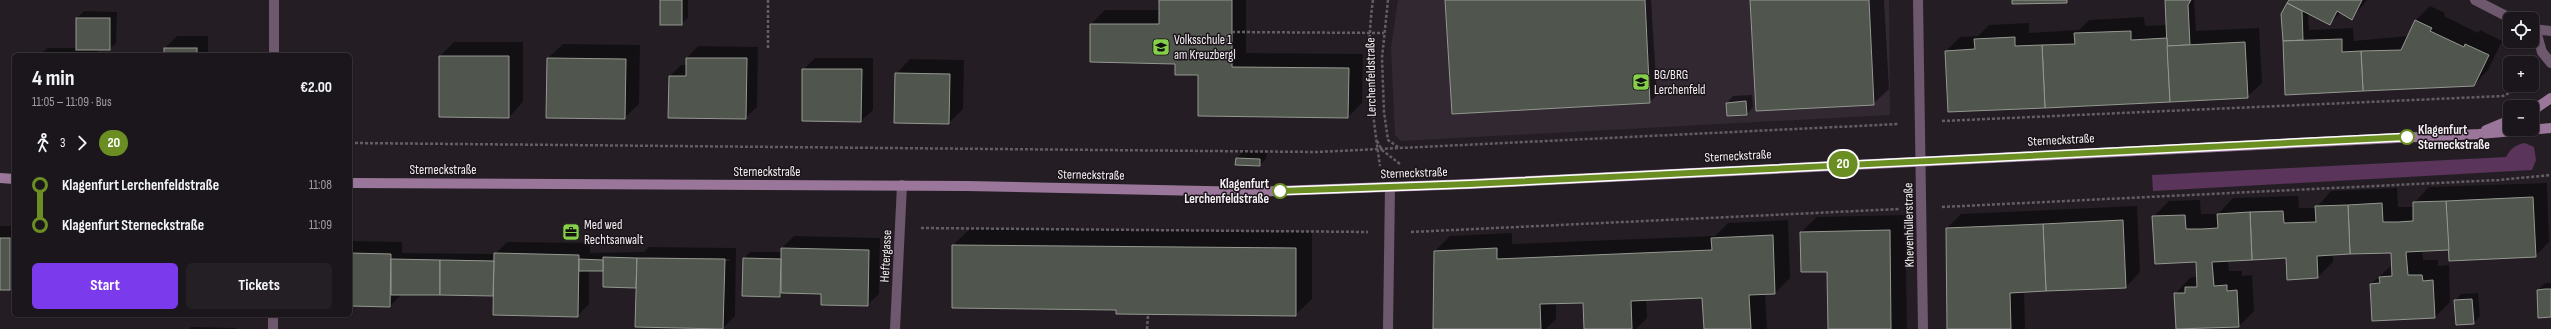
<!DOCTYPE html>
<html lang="en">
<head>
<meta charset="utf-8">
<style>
	body { margin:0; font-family:"Sofia Sans Condensed",sans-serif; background:#241f24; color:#f1f3f6; height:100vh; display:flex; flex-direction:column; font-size:15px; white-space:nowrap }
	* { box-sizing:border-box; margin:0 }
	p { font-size:13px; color:#a09fa3 }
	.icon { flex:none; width:22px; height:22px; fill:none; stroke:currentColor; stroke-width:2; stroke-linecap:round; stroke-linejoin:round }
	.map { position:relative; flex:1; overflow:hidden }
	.side { position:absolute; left:12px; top:53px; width:340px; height:264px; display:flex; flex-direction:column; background:#1b161b; border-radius:6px; box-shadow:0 1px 3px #0004,0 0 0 1px #39353a }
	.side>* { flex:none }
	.badge { padding:0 8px; border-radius:13px; font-size:14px; line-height:26px }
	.tools { position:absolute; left:2503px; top:12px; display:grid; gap:8px }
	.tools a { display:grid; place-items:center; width:36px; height:36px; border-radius:6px; background:#1b161b; box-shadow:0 1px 3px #0004,0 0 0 1px #39353a; font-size:20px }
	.map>.badge { position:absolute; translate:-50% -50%; box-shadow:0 0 0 2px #fff }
	.legs { display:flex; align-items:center; gap:6px; height:44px; padding:0 20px; font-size:13px }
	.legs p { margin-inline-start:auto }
	.head { display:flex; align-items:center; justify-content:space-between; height:68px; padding:0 20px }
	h1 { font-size:22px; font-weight:700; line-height:30px }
	.action { display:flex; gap:8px; margin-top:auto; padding:8px 20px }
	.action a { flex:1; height:46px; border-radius:6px; background:#7c3aed; color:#fff; font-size:16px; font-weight:700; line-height:46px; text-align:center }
	.action a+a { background:#241f24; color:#f1f3f6 }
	ul { padding:0 20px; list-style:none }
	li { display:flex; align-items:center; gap:14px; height:40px; font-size:15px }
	li i { display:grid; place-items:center; width:6px; height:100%; margin:0 5px; background:currentColor }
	li i::after { content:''; width:10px; height:10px; margin:-5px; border:3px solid; border-radius:50%; background:#1b161b }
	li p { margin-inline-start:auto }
	li:first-child i { background:linear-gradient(#0000 50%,currentColor 0) }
	li:last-child i { background:linear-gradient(currentColor 50%,#0000 0) }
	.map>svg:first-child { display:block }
</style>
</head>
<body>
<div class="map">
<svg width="2551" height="329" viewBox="0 0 2551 329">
	<rect width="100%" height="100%" fill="#241e24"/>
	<polygon fill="#322832" points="1398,0 1889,0 1890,115 1401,141 1395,135 1391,48"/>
	<path fill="#5a345a" d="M2525,143l9,4 2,13 -4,10 -379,21 -1,-16 354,-18c5,-9 9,-12 19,-14z"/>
	<g fill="#0007" fill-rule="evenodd">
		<polygon points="661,0 688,0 688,18 681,24"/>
		<polygon points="1160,0 1246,0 1246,53 1363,54 1362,103 1348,117 1199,115 1199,74 1091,24 1105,10 1160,10"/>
		<polygon points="1446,0 1651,0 1657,95 1650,102"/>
		<polygon points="1751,0 1884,0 1889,89 1873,104"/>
		<polygon points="2166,0 2194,0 2196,31 2259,28 2262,83 2247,97 1946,51 1960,37 1978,36 1989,25 2029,23 2029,33 2079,30 2089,20 2144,17 2145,26 2167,25"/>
		<polygon points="2290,0 2367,0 2352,18 2341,12 2330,24 2308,13 2309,30 2353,28 2354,41 2408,36 2416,20 2430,6 2445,13 2444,16 2478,33 2480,30 2502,41 2488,70 2474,85 2284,41 2282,14"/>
		<polygon points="84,11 117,12 116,43 109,49 98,49 98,55 40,55 47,48 77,48 77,18"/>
		<polygon points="177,36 208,36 208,52 236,52 236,55 165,55 165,48"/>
		<polygon points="454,42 523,42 523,102 509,117 440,56"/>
		<polygon points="563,44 640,45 639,104 624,118 547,117 548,58"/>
		<polygon points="698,46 758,47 757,107 745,118 670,76 681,65 687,65 687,58"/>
		<polygon points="815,58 873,58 873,110 861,121 803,70"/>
		<polygon points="910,59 964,60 963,109 949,123 895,122 896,74"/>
		<polygon points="1752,95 1753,107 1747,114 1727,103 1733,96"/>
		<polygon points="1243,151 1267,153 1266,159 1260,165 1236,164 1237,158"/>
		<polygon points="2547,183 2549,242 2535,256 2450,248 2422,250 2423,260 2438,260 2438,266 2449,265 2450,302 2435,317 2371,284 2392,265 2392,252 2333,254 2333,262 2318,277 2287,257 2228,260 2229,271 2242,271 2242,276 2252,275 2254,311 2238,327 2177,329 2175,294 2190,278 2198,276 2197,261 2153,217 2169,201 2200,200 2201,214 2218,214 2233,198 2298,196 2299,208 2316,208 2331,191 2397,188 2398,207 2414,207 2414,203 2429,187"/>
		<polygon points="2137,206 2140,272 2126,287 2024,291 2025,329 1948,329 1947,228 1961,214"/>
		<polygon points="1905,215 1907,329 1829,329 1828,271 1801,232 1817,217"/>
		<polygon points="1788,220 1790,278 1775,293 1765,293 1767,329 1705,329 1703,297 1646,299 1647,318 1636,329 1585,329 1584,302 1556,303 1556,319 1546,329 1434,329 1435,251 1450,236 1512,233 1512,244 1715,236 1728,223"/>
		<polygon points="0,226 14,226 14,285 10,289 0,289"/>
		<polygon points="970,229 1312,232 1312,299 1295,315 1117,309 953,245"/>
		<polygon points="794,236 880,238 879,294 867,305 822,293 784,292 780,296 743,295 744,258 750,252 782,252 782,248"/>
		<path d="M350,241l52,1v11l93,1 12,-12 83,1v10l54,-1 5,-5 87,1 -1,68 -12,12 -86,-41 -33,-1v-16h-15v34l-12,12 -83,-21 -92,-1 -12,12 -40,-1zM648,257l82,2v2l-82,-2z"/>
		<polygon points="2545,283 2551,283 2551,316 2538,290"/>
		<polygon points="2478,293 2480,316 2474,323 2455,301 2461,294"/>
		<polygon points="191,327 236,328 236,329 189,329"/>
	</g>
	<g fill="#50554d" stroke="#939890">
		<rect x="660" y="0" width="22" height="25"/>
		<polygon points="1159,0 1232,0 1232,67 1349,68 1348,118 1198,116 1198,75 1175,75 1175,64 1090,62 1090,24 1159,24"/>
		<polygon points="1445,0 1645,0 1650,103 1452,114"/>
		<polygon points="1750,0 1869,0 1874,105 1756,111"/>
		<polygon points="2012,0 2067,0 2067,3 2012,4"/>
		<polygon points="2165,0 2191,0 2188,5 2190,45 2167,46"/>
		<polygon points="2289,0 2362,0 2352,20 2337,11 2330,25 2287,3"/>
		<polygon points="2287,3 2302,11 2303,40 2283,41 2281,14"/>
		<rect x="76" y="18" width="34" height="32"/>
		<polygon points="2415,20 2432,28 2430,31 2464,47 2465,44 2489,55 2474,86 2363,91 2361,51 2401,50"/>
		<polygon points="2131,31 2131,40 2167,38 2170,102 2045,108 2042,45 2075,44 2074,33"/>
		<polygon points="2015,37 2015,46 2042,45 2045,108 1948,112 1945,51 1975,49 1974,39"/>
		<polygon points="2342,39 2342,52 2361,51 2363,91 2285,95 2283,41"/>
		<polygon points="2245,42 2248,98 2170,102 2167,46"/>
		<rect x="164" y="48" width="33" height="7"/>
		<polygon points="439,56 509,56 509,118 439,117"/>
		<polygon points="547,58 626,59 625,119 546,118"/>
		<polygon points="686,58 747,58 746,119 668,118 669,76 686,76"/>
		<polygon points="802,69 862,69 861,122 802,121"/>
		<polygon points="895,73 950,74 949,124 894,123"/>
		<polygon points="1746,101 1747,115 1727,116 1726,103"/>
		<polygon points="1236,158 1260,159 1260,166 1235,165"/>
		<polygon points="2533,197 2536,257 2449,261 2446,201"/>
		<polygon points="2446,201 2449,250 2406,252 2408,275 2422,275 2423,281 2433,280 2435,318 2372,321 2370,284 2380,283 2379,277 2392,276 2391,253 2350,254 2348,205 2382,203 2383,222 2398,222 2413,221 2413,202"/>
		<polygon points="2348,205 2350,254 2317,256 2318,278 2287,280 2286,258 2252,260 2250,212 2283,211 2284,223 2316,222 2315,206"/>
		<polygon points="2250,212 2252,260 2212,262 2214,286 2227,285 2227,291 2237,290 2239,327 2176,329 2174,293 2185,293 2185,287 2197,287 2196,262 2155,264 2152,216 2185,215 2186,229 2202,229 2218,228 2217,214"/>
		<polygon points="2123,220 2126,288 2046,291 2043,224"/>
		<polygon points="2043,224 2046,291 2010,293 2011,329 1947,329 1946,228"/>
		<polygon points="1890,230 1891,329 1828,329 1827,272 1801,272 1800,232"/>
		<polygon points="1773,235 1775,294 1749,295 1751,329 1704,329 1702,298 1631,301 1632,329 1584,329 1583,303 1540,304 1541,329 1433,329 1434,251 1497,248 1497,259 1712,250 1711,238"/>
		<rect x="0" y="238" width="10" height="52"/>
		<polygon points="952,245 1296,248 1296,316 1116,314 1116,310 952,308"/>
		<polygon points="781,248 869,250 868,306 821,305 821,294 781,293"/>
		<polygon points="350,253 391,254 390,307 350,306"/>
		<polygon points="494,253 579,255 578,317 493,315"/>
		<polygon points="603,257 637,258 636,288 603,287"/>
		<polygon points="637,258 725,259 723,329 635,327"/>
		<polygon points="743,258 781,259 780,297 742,296"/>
		<polygon points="391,259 440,260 440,295 391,295"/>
		<polygon points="579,259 603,260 603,271 579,271"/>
		<polygon points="440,260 494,261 493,296 440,295"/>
		<polygon points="2545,289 2551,289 2551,317 2538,318 2537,290"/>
		<polygon points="2472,299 2474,324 2456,325 2454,300"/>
	</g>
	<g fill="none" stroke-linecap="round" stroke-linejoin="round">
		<g stroke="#635e63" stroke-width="2.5" stroke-dasharray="3 2" stroke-linecap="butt">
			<path d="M1373,0c-8,56 -1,111 7,166"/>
			<polyline points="1388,0 1382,58 1384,112 1388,140 1399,148"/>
			<polyline points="1232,32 1384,33"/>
			<polyline points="768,48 768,0"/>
			<polyline points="1942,121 2503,96 2526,85"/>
			<polyline points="1377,141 1382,150 1400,164"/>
			<polyline points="350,143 1317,152 1899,124"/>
			<polyline points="1942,207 2499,180 2551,175"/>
			<polyline points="921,228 1368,232"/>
			<polyline points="1411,232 1899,209"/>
			<polyline points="1147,329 1148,315"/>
		</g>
		<g stroke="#6e586e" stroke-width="10">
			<polyline points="1918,0 1923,329"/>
			<polyline points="2475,0 2512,19"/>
			<polyline points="2532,29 2551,31"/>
			<polyline points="2536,31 2542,52 2551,63"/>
			<polyline points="274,55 274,0"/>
			<polyline points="273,315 273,329"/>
			<polyline points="895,329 902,185"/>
			<polyline points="1388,329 1390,187"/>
		</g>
		<g stroke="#9a779a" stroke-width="10">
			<polyline points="2532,111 2551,98"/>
			<polyline points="2486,130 2510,120"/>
			<polyline points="0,178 14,179"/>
			<polyline points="350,183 967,186 1252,192 1470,184 2479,134 2551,128"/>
		</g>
	</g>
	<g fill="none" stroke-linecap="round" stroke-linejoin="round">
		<defs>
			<polyline id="line-1" points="1280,191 1470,184 2407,137"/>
		</defs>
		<use href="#line-1" stroke="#fff" stroke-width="9"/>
		<use href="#line-1" stroke="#6b8e23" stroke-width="6"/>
	</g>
	<defs>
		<symbol id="school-square" viewBox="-11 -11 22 22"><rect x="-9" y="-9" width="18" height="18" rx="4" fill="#86cf4b" stroke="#1b151a"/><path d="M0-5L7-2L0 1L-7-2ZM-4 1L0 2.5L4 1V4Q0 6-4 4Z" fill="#111"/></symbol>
		<symbol id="office-square" viewBox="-11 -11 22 22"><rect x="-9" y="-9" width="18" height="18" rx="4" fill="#86cf4b" stroke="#1b151a"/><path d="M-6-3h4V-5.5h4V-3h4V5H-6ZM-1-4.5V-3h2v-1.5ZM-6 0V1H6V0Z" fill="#111"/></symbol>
	</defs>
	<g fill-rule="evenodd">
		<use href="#school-square" x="1151" y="37" width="20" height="20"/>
		<use href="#school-square" x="1631" y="72" width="20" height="20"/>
		<use href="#office-square" x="561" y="222" width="20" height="20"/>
	</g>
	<g fill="#fff" stroke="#6b8e23" stroke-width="2">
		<circle cx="2407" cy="137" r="7"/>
		<circle cx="1280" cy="191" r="7"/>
	</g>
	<g text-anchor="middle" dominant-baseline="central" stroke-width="3" stroke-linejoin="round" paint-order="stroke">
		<g font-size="13" fill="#f3eff3" stroke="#1b151a" text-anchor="start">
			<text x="1174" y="40">Volksschule 1<tspan x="1174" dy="15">am Kreuzbergl</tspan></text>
			<text x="1654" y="75">BG/BRG<tspan x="1654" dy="15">Lerchenfeld</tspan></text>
			<text x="584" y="225">Med wed<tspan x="584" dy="15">Rechtsanwalt</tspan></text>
		</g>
		<g font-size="13" fill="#f3eff3" stroke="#1b151a">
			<text transform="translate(1371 77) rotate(-91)">Lerchenfeldstraße</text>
			<text transform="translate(2061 140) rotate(-3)">Sterneckstraße</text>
			<text transform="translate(1738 156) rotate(-3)">Sterneckstraße</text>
			<text x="443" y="170">Sterneckstraße</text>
			<text x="767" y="172">Sterneckstraße</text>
			<text transform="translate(1414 173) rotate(-2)">Sterneckstraße</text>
			<text transform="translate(1091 175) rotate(1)">Sterneckstraße</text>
			<text transform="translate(1909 225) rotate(-91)">Khevenhüllerstraße</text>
			<text transform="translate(886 256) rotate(-87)">Heftergasse</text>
		</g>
		<g font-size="13" font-weight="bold" fill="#f3eff3" stroke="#1b151a" text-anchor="start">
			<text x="2418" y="130">Klagenfurt<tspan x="2418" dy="15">Sterneckstraße</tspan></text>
			<text x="1269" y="184" text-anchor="end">Klagenfurt<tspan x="1269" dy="15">Lerchenfeldstraße</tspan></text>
		</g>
	</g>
</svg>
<div class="tools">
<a><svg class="icon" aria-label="locate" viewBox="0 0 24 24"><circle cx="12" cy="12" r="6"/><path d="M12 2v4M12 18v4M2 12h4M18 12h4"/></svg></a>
<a>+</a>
<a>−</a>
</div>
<b class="badge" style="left:1843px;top:164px;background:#6b8e23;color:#fff">20</b>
<section class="side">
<div class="head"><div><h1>4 min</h1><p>11:05 – 11:09 · Bus</p></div><b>€2.00</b></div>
<div class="legs"><svg class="icon" aria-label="walk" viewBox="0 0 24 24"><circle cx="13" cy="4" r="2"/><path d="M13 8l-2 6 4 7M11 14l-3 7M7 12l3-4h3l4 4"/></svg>3<svg class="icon" aria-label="forward" viewBox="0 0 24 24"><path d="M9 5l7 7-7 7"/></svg><b class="badge" style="background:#6b8e23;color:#fff">20</b></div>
<ul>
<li><i style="color:#6b8e23"></i><b>Klagenfurt Lerchenfeldstraße</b><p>11:08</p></li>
<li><i style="color:#6b8e23"></i><b>Klagenfurt Sterneckstraße</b><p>11:09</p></li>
</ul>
<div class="action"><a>Start</a><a>Tickets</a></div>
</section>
</div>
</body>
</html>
